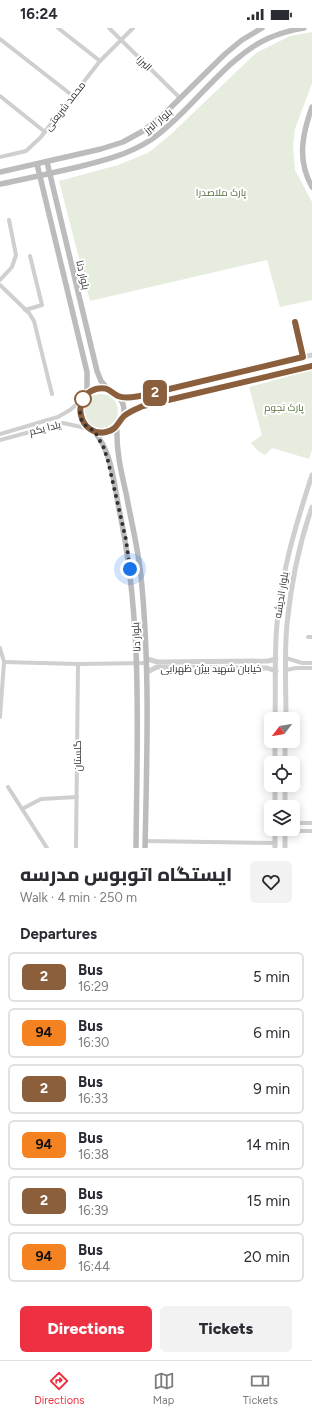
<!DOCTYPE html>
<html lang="en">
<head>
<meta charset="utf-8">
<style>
	body { margin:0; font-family:Figtree,Cairo,sans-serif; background:#f2f2f3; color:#2b2b33; height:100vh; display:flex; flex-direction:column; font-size:15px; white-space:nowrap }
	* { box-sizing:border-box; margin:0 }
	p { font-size:13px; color:#7c7c81 }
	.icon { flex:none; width:22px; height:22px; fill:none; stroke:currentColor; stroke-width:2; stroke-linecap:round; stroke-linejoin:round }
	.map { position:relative; height:820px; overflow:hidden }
	.panel { display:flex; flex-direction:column; background:#fff; flex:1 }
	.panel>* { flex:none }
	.badge { padding:0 8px; border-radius:6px; font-size:14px; line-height:26px }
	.needle { width:26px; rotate:239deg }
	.controls { position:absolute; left:264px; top:684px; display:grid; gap:8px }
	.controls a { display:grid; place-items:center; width:36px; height:36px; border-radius:6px; background:#fff; box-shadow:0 2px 10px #0003; font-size:20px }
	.you { position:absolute; width:20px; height:20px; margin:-10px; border:3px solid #fff; border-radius:50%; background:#1a73e8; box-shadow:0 0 0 6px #1a73e833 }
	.map>.badge { position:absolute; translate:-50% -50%; box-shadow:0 0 0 2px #fff }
	h2 { padding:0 20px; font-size:15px; line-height:36px }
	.round { display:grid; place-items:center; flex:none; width:42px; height:42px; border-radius:6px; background:#f2f2f3 }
	.overview { display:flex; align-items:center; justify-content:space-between; height:68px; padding:0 20px }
	h1 { font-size:19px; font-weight:800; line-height:30px }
	.primary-button { display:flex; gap:8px; margin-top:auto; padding:8px 20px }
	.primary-button a { flex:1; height:46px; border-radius:6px; background:#ed3142; color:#fff; font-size:16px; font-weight:800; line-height:46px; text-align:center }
	.primary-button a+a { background:#f2f2f3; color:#2b2b33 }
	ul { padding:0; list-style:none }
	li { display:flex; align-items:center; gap:12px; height:50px; margin:0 8px 6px; padding:0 12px; border:2px solid #e1e1e2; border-radius:6px }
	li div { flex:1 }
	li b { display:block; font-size:15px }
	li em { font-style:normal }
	li .badge { min-width:44px; font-weight:700; text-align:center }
	.status { display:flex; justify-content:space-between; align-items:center; height:28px; padding:0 20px; background:#fff; direction:ltr }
	.status svg { height:11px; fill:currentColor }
	.tab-bar { display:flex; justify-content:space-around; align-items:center; height:56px; border-top:1px solid #e1e1e2; background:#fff; font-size:11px; color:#7c7c81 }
	.tab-bar a { display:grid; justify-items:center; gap:2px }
	.tab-bar .active { color:#ed3142 }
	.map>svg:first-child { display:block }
</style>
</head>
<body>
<div class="status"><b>16:24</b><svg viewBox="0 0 49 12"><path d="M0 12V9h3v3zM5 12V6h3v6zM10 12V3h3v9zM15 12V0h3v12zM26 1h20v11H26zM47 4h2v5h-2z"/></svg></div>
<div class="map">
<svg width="312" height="820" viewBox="0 0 312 820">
	<rect width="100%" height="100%" fill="#fff"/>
	<g fill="#e6ecde">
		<polygon points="312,4 312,55 295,101 293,118 295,142 312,174 312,272 280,279 267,232 90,273 59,153 118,137 148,125 169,108 256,25 290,8"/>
		<polygon points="312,342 312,422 309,431 272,420 265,427 258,423 251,415 262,407 249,359"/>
		<circle cx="101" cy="383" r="17"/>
	</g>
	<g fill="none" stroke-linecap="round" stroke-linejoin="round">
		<g stroke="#cfcfcf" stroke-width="4">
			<polyline points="58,0 100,33"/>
			<polyline points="109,0 180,70"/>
			<polyline points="0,11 73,68"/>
			<polyline points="0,68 45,104"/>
			<polyline points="0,129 26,123 40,110 100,33 133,0"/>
			<polyline points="0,252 12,239 16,227 9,192"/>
			<polyline points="0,257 29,285 34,293 52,366"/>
			<polyline points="25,282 42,277 30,228"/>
			<polyline points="295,294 303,329"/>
			<polyline points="0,406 58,389 70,382 83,371"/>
			<polyline points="0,412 63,395 90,401"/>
			<polyline points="308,609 312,609"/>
			<polyline points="0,620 4,634 0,689"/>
			<polyline points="286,630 302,635 312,635"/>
			<polyline points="4,634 78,636 147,635"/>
			<polyline points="286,642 296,640 312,640"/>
			<polyline points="8,759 47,820"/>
			<polyline points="22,781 41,771 77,769"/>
			<polyline points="293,795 312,795"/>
			<polyline points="285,803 312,803"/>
			<polyline points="145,813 275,815"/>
			<polyline points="76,820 78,636"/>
		</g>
		<g stroke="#cfcfcf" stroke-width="5">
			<polyline points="118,368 128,370 140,368 312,327"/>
			<polyline points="123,389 134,382 143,378 312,338"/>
			<polyline points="147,631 158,634 268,633 276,631"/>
			<polyline points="147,644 157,639 267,640 276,643"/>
			<path d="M275,691c1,-32 -1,-63 2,-95 4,-51 19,-100 35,-149"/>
			<path d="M286,691c0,-32 -2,-64 1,-95 4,-40 12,-80 25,-117"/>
			<polyline points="275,735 275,713"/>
			<polyline points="285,735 285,713"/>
			<polyline points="275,779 275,757"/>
			<polyline points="285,779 285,757"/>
			<polyline points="275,820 275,801"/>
			<polyline points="285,820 285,801"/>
		</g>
		<g stroke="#bcbcbc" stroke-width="5.5">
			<path d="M312,79c-10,28 -15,53 0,80"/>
			<polyline points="47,134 97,343 101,353 108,361"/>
			<polyline points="37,136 87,344 87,366"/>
			<polyline points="0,144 101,121 123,114 143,103 161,89 225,26 242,12 262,0"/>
			<path d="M0,156c26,-5 52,-11 78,-17 24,-6 49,-12 71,-26 14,-9 25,-20 37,-32 24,-24 51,-57 83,-71 11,-5 23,-8 35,-10"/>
			<circle cx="102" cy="383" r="22"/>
			<path d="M117,399c-1,23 4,44 9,66 5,27 12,55 15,83 9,90 6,181 4,272"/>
			<path d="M95,404c3,5 7,10 9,15 9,19 11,42 15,62 24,112 18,226 17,339"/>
		</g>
	</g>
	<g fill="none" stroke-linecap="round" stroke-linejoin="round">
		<defs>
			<path id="line" d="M295,294l8,35 -163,39c-7,1 -15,3 -22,0 -8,-4 -10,-10 -22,-7 -27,8 -16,49 10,43 11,-2 12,-10 18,-16 6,-5 12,-7 19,-10l169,-40"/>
		</defs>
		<use href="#line" stroke="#fff" stroke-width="9"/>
		<use href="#line" stroke="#8b5e3c" stroke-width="6"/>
		<polyline stroke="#323232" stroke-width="4" stroke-dasharray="0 7.2" points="83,371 80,377 80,384 81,391 85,397 95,404 104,420 108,433 126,512 130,541"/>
	</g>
	<circle fill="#fff" stroke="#8b5e3c" stroke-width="2" cx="83" cy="371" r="8"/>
	<g text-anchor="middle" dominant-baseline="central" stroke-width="4" stroke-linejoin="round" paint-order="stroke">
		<g font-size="10" fill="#323232" stroke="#fff">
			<text transform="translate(144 35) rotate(45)">البرز۱</text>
			<text transform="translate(65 78) rotate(-52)">محمد شریعتی</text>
			<text transform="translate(158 93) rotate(-40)">بلوار البرز</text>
			<text transform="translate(83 247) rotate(77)">بلوار دنا</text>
			<text transform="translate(45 400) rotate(-14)">یلدا یکم</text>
			<text transform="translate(281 567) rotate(-81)">بلوار اندیشه</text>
			<text transform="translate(136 609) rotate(-94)">بلوار دنا</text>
			<text x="211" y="640">خیابان شهید بیژن ظهرابی</text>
			<text transform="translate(77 728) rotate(-90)">گلستان</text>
		</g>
		<g font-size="10" fill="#56713d" stroke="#fff">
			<text x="221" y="164">پارک ملاصدرا</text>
			<text x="284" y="379">پارک نجوم</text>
		</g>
	</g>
</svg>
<div class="controls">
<a><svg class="needle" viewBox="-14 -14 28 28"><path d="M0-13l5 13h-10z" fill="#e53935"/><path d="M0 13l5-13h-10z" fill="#7c7c81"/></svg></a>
<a><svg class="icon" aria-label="locate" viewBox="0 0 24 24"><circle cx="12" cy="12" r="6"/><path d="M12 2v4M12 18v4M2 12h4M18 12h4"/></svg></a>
<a><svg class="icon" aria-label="layers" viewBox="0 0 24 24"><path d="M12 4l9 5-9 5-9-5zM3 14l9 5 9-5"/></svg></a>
</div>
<div class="you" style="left:130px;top:541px"></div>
<b class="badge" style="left:155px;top:365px;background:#8b5e3c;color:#fff">2</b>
</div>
<section class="panel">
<div class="overview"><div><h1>ایستگاه اتوبوس مدرسه</h1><p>Walk · 4 min · 250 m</p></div><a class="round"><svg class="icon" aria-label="heart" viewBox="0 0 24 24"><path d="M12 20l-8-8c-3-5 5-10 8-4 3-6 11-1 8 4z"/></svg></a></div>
<h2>Departures</h2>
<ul>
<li><span class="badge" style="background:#8b5e3c;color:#fff">2</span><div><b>Bus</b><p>16:29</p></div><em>5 min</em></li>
<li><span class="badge" style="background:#f58220;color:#111">94</span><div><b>Bus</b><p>16:30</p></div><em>6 min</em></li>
<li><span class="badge" style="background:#8b5e3c;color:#fff">2</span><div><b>Bus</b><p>16:33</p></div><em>9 min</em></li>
<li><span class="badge" style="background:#f58220;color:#111">94</span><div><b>Bus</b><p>16:38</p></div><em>14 min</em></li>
<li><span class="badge" style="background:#8b5e3c;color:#fff">2</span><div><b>Bus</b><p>16:39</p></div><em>15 min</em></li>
<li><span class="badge" style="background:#f58220;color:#111">94</span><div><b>Bus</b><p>16:44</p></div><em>20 min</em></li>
</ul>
<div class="primary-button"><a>Directions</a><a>Tickets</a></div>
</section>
<nav class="tab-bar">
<a class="active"><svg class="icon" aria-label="directions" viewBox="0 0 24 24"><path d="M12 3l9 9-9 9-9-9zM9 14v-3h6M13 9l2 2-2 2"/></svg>Directions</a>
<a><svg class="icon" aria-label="map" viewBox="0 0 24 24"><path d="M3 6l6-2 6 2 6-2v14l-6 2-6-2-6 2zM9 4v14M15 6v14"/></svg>Map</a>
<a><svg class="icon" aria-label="tickets" viewBox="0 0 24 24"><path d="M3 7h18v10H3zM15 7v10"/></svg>Tickets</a>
</nav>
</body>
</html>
